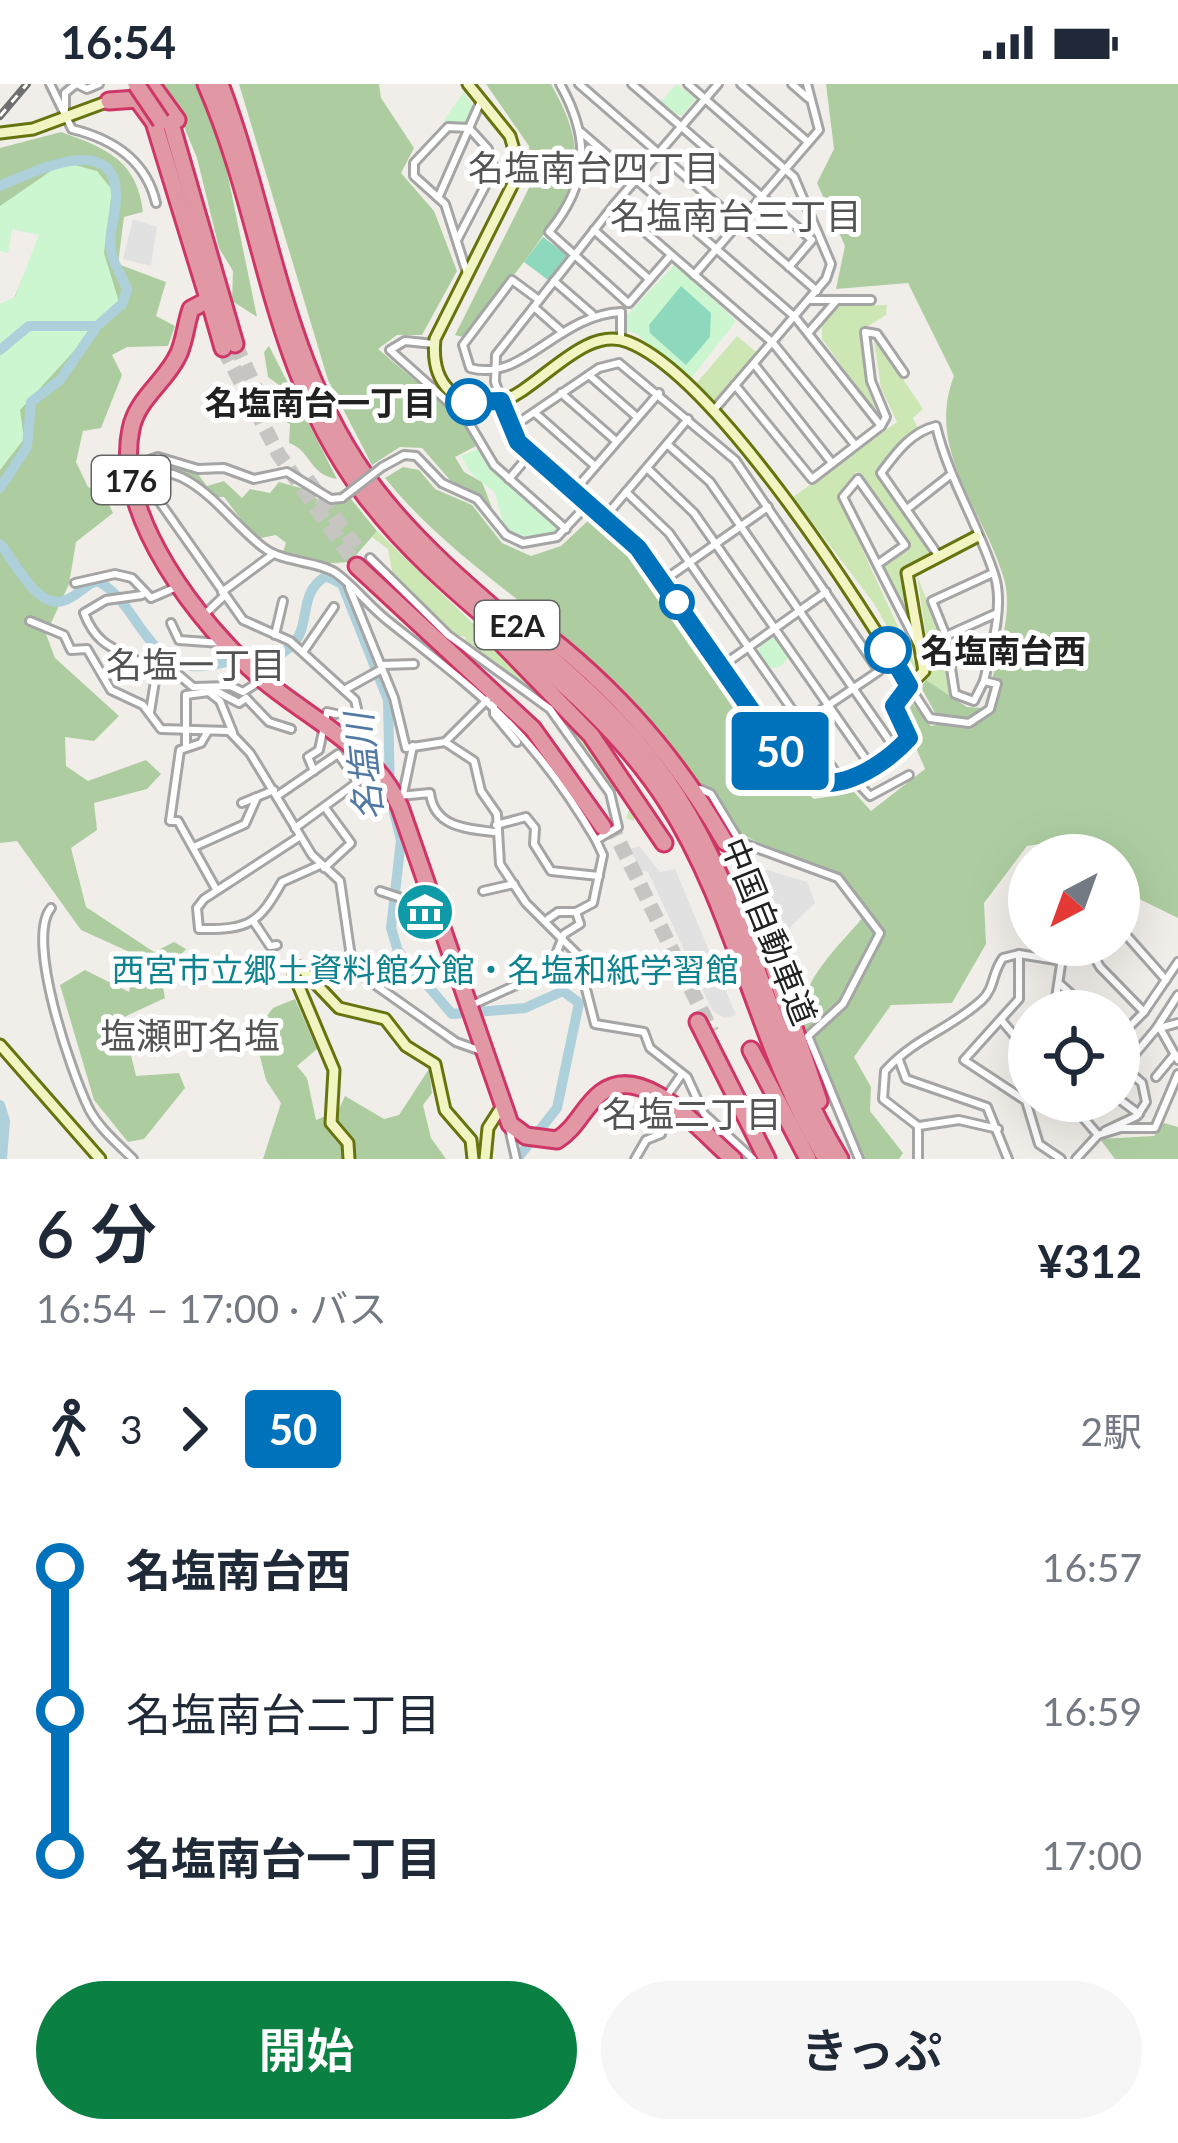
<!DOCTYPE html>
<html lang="ja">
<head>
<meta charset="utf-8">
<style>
	body { margin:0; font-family:Lato,"Noto Sans JP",sans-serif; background:#f6f6f7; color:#1f2937; height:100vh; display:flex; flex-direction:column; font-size:45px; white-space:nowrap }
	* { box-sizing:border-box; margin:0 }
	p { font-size:39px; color:#747a83 }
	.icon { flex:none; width:66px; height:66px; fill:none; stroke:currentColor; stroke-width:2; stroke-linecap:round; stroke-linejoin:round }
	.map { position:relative; height:1075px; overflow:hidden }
	.drawer { display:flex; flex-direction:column; background:#fff; flex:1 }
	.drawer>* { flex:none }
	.badge { padding:0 24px; border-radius:9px; font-size:42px; line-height:78px }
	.needle { width:78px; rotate:221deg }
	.fabs { position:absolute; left:1008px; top:750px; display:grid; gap:24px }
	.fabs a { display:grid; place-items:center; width:132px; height:132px; border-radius:50%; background:#fff; box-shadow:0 12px 48px #0002; font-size:60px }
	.map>.badge { position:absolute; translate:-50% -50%; box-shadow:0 0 0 6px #fff }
	.legs { display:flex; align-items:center; gap:18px; height:132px; padding:0 36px; font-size:39px }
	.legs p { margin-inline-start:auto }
	.summary { display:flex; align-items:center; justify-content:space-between; height:204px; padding:0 36px }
	h1 { font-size:66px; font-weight:600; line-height:90px }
	.button { display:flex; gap:24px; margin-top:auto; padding:24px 36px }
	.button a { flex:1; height:138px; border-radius:72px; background:#0b8043; color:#fff; font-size:48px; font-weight:600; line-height:138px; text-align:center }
	.button a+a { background:#f6f6f7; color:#1f2937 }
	ul { padding:0 36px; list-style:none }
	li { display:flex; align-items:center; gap:42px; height:144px; font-size:45px }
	li i { display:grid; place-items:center; width:18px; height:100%; margin:0 15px; background:currentColor }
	li i::after { content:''; width:30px; height:30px; margin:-15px; border:9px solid; border-radius:50%; background:#fff }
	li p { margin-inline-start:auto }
	li:first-child i { background:linear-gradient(#0000 50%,currentColor 0) }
	li:last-child i { background:linear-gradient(currentColor 50%,#0000 0) }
	.status { display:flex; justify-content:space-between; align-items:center; height:84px; padding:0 60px; background:#fff; direction:ltr }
	.status svg { height:33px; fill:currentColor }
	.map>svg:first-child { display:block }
</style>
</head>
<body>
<div class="status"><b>16:54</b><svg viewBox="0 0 49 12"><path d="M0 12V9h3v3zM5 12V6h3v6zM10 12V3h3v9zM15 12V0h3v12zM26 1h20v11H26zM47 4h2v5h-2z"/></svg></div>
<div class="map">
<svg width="1178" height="1075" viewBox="0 0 1178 1075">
	<rect width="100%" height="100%" fill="#f1eee9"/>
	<g fill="#cce6b4">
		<polygon points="841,221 887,221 886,231 860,247 868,306 879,333 822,255 822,241"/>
		<polygon points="873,250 923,325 913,334 917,343 877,390 931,467 903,491 916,552 883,482 908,467 907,459 856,387 838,413 917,584 912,586 873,518 793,413 897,338 881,304"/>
		<polygon points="737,252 757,269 714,318 695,301"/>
		<path d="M377,447l164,158 92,112 1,20 -8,-3 4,-10 -4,-14 -8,-1 -72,-93 -78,-53 -3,-10c-27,-5 -49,-45 -72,-60l-5,-28 -16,-12z"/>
		<polygon points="917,491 942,556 951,612 926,596 931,585"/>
	</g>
	<g fill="#adcda1">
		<polygon points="160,0 197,0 223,68 257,233 232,217 233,187 219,164 197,74 172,14"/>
		<polygon points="239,0 379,0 381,14 414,64 401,89 434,127 457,187 422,251 397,251 378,265 464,338 476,362 455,373 464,388 482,398 492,424 450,396 422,364 400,363 372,381 328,296"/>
		<path d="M486,0h65c12,22 24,45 24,71 1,58 -77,136 -112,182l-8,-2 77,-153 -3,-36z"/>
		<path d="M826,0h352v834l-53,-26 -6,3v-40h-46v-16l-46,7 -43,57 2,41 -34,59 -61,2 -37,52 17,30 -1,24 33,42 -4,6h-36c-29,-42 -71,-112 -56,-166 8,-27 44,-60 62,-83 -34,-53 -81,-47 -130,-78 -25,-16 -69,-87 -91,-114 -78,-93 -187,-146 -263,-240l18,-11 16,3 16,19 37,16 30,38 29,13 30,-10 31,-29 42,39 157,223 23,20 40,-7 17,19 54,-42 -26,-61 7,-12 25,30 10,-2 -20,-37 5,-7 41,27 17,1c9,-36 31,-93 20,-129 -20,-69 -79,-129 -50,-203l-46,-93 -72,6 9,-43 -28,-63 17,-34z"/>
		<path d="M61,48c45,16 76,28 82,80l-19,5 -6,47 48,18 -10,34 19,10 -7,20 -41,1 -15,8 10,20 -21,53 -18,3 -7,31 12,25 16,7 9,19 -37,29 -7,42 -23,50 9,24 64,58 -25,25 -29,-4 1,29 22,15 58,-21 15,14 -14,15 -53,14 3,27 -26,18 15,59 68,45 20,-10 12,7 -25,27 4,22 -43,20 14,58 43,-3 6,15 -41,51 -16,3 -34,-42 -34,-115 25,-15 44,22 7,-37 -55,-25 -64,-89 -17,2v-535l12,-5 30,-70 -42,-12v-73z"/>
		<path d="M269,262l68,133c-28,-4 -26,-29 -48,-36l1,-19 -34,-17 -1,-10 16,-2 8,-10 -11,-8 -4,-25z"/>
		<polygon points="169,382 197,389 207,402 224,397 242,414 250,405 270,409 279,398 308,406 323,421 351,415 377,447 350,478 318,480 283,468 286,459 276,451 256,455 224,413 212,413 203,403 167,389"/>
		<polygon points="295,915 317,965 297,982 307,994 316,1036 338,1027 345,1012 384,1035 399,1031 429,985 432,1009 423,1021 431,1054 446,1075 263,1075 281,1019 266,996 254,949 273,924"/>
		<polygon points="1164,1039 1178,1043 1178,1075 1115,1075 1100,1055 1154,1052"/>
	</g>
	<g fill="#cbf6cf">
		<polygon points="676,0 696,15 682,31 673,32 659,20"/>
		<polygon points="464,8 475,26 466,40 449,42 444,36"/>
		<polygon points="64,78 97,87 112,106 104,169 119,218 20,326 24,355 0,386 0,220 15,213 39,151 12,145 8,169 0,167 0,122"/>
		<polygon points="675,180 736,237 689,297 637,250 625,246 627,231"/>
		<polygon points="477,365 556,441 556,451 523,456 505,447 495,409 470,388 461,372"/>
		<circle cx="773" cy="569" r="15"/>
	</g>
	<g fill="#8ed9bd">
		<polygon points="543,153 567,171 548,196 524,178"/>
		<polygon points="681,202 711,229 710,253 686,281 650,249 649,241"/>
	</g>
	<g fill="#e1e1e1">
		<polygon points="133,135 157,143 151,182 123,175"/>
		<polygon points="639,762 660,788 675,785 736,931 724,934 712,926 648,788 641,787 630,765"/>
		<polygon points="737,777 807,798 815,819 773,860"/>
	</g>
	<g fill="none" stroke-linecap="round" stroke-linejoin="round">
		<g stroke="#add0db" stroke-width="10">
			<path d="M0,102c29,-12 118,-58 116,12 0,20 -9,36 -4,57 3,12 11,22 15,35l-5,14 -25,22 -37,54 -29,22 -4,45 -27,41"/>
			<polyline points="0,266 29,242 97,242"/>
			<path d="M0,460c14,15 36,65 63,57 13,-3 21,-16 34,-20 37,17 48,80 94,85 17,2 30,-4 46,-6 20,-2 37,2 53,-13 23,-19 6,-53 36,-71l16,8 46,116 2,96 11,44 -10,88 7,23 54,63 73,-6 38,-17 16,12 -22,105 -40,51"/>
			<polyline points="0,1021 5,1037 2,1075"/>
		</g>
		<g stroke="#c7c5c1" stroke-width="15" stroke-dasharray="15 8" stroke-linecap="butt">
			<polyline points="235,260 267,328"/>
			<polyline points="223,264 279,371 357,482"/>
			<polyline points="307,395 356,463"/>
			<polyline points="610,739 712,948"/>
		</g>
		<defs>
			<g id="street">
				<path d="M50,0l22,45c41,10 74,31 84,74"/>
				<polyline points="77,0 87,5 99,0"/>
				<path d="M560,0c31,55 29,99 -11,148l79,71"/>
				<polyline points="579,0 817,207"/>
				<polyline points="632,0 812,156 789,183"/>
				<polyline points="688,0 794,93 831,180 826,195 713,327"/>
				<path d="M718,0l-104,121 -118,150 -1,27 20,55 123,111 153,219c36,38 81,1 114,-24l4,-8 -15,-29 15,-20 21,32 39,5 21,-14 7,-25 -13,-3c7,-31 20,-73 11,-104 -16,-52 -46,-97 -59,-151 -25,6 -40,27 -55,47l57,82"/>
				<polyline points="741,0 808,58"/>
				<polyline points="792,0 808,14"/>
				<polyline points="65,26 65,9 76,0"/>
				<polyline points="581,48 795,233 881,342 812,395 735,301"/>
				<polyline points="439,112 469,44 488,65 494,85 457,156"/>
				<polyline points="614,121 773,259 855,361"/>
				<polyline points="594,146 649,195"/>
				<polyline points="467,189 445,120 414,92 414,79 448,43 469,44 481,17"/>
				<polyline points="694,191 819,46 807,0"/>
				<polyline points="554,197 592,230"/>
				<path d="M539,216l-27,-20 -49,65 7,23c53,15 87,-53 151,-56"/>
				<polyline points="809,216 871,216"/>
				<polyline points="629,219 671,171"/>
				<polyline points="534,223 560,246"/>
				<polyline points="621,229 621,255"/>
				<polyline points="809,248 837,216"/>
				<polyline points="434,260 405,257 390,266 466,334 494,381 566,445"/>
				<polyline points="754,280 832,379"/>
				<polyline points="589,291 637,333"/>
				<polyline points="561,309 616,357"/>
				<polyline points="535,329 595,382"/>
				<polyline points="881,342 886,333 871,297 865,248 877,250 904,289"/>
				<polyline points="511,344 599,284 619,279 735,376 879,587 774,658"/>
				<polyline points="667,360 710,398 896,666"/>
				<polyline points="132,382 158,373 198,385 224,384 254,395 287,388 331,415 342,414"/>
				<polyline points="382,383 404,371 416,372 442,399 477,415 506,451 523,459 557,453 589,419"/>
				<polyline points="647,384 694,429 870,681"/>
				<polyline points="140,390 243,536 290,557 355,616 369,676"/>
				<path d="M140,391c52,-19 90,51 127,75 20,13 51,11 69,23 19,14 32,32 52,48 97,77 143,109 208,219"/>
				<polyline points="509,395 530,370"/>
				<polyline points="575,406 659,309"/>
				<polyline points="626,408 669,449 843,699"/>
				<polyline points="907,425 949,392"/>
				<polyline points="605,433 688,335"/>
				<polyline points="370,474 448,551 550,625 610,709 618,743 596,756 603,771 593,819 576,828 580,840 564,850 555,873 538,891 472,921"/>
				<polyline points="878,480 905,461 858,395 843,413 918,561"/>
				<polyline points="663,497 768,423"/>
				<polyline points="75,499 115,490 132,494 151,514 179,502"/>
				<polyline points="349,503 394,614 406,664 445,658 474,677 481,707 497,730 500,780 526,819 577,870 595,940 644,948 650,964 687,993 704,1030 753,1075"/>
				<polyline points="222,508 272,471"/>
				<path d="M142,511l-36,5 -22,13c18,46 47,33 66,60l29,2 14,12 37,-1 13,6 17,-11"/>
				<polyline points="206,529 225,511"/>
				<polyline points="30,537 64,551 71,566 87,565 111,606 143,621 161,645 229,647 250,669 312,771 340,797 351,873 360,890 456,958 484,968"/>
				<polyline points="171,539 179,556 221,559"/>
				<polyline points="275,551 283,517"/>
				<polyline points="946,552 995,530"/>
				<polyline points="303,568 334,523"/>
				<polyline points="382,581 414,580"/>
				<polyline points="722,582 826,508"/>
				<polyline points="984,597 974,617 955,610 946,552 932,517 993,489"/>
				<polyline points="344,606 382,585"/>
				<polyline points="211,610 220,617 233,649"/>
				<polyline points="246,614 269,638 291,645"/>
				<polyline points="494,619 494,630 517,658"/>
				<polyline points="150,628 156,591"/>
				<polyline points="208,647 201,659 180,666 170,737 178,737 216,805"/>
				<polyline points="445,658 488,615"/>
				<polyline points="186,661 186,611 216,607 239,619 246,614"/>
				<polyline points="314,687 308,673 319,666 327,628 336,630"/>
				<polyline points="852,693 870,712 909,691"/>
				<polyline points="700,705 711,710 740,758 838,794 880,849 843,920 808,952 859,1075"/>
				<polyline points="403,710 413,662"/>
				<polyline points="277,712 338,670 358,698"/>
				<path d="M399,712l31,-3c4,34 36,36 65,39"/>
				<polyline points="242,719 274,706"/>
				<polyline points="496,741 526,733 535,744 534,760 551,787 599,792"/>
				<polyline points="295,744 366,692 368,684"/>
				<path d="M299,753l-95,62 -7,9 2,21c51,1 60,-6 83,-47l38,-17"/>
				<polyline points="196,762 245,740 257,713"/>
				<polyline points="324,784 351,759 326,725"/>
				<polyline points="380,807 404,815 428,810"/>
				<polyline points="483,807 514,800"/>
				<path d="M51,824c-26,31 20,164 38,201 10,19 28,34 44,50"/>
				<polyline points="548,835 558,828 576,828"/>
				<polyline points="254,838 270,862 277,861"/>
				<polyline points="1119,843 1166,896"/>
				<polyline points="1088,861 1100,883 1144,928"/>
				<polyline points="1019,870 1019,915 964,976 1026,1017 1039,1060 1061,1075"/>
				<polyline points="1061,901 1090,927"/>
				<polyline points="1054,927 1062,874"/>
				<polyline points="1002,937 1029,969"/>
				<polyline points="1160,944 1178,976"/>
				<polyline points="1156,945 1178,911"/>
				<polyline points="1119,953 1144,928 1178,878"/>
				<polyline points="899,976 906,995 987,1023 1008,1075"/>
				<polyline points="1124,983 1156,945 1178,939"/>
				<polyline points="1156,993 1175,970"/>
				<polyline points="1119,1015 1139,1030"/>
				<polyline points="1069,1017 1098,1051"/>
				<polyline points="919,1042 959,1036 998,1045"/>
				<polyline points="509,1044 516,1075"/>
				<polyline points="1105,1047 1137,1032 1146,1018 1142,999 1119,979"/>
				<polyline points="635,1075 646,1056 661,1050 664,1016 682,990"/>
				<path d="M918,1075v-33l-35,-27 2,-28c29,-33 66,-42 97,-71 13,-12 10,-28 21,-42l16,-4 37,6 24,-15"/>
				<polyline points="1076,1075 1098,1051 1121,1044 1155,1044 1178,990"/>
			</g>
			<g id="secondary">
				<path d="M468,0l42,52 10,34 -85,169c-2,19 0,37 14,51 61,59 117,-72 179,-48 86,33 233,261 281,344l15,-15 -17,-98 69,-36"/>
				<polyline points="0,49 33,45 109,17"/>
				<polyline points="0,961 100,1075"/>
				<polyline points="349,1075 348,1059 331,1039 334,986 294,891 300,883 339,924 385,935 406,962 435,980 445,1026 471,1056 473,1075"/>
				<polyline points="485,1075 488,1044 502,1022"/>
			</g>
			<g id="highway">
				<polyline points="151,0 177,36"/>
				<path d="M206,0c61,140 61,276 155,406 87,119 225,186 306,312 71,111 90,245 159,357"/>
				<path d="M220,0c52,137 63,286 156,406 88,114 220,181 300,304 73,113 94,250 164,365"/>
				<polyline points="109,17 137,15 154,38 208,214"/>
				<polyline points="169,33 235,260"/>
				<polyline points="207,208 223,264"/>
				<path d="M218,211l-27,14c-5,14 -6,30 -12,44 -12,28 -42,45 -48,76 -18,86 69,196 130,249 48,41 113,69 139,129l110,317 16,12 31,4c20,-12 26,-33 44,-47 43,-33 102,41 132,66"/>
				<polyline points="357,482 533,645 603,743"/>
				<path d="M514,527c89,63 157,137 211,231"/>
				<polyline points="484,541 591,651 664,759"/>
				<polyline points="770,873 819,1017"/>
				<polyline points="698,938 767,1075"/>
				<polyline points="751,966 808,1075"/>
			</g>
		</defs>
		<use href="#street" stroke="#a5a5a5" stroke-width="12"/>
		<use href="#secondary" stroke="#67730e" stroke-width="15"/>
		<use href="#highway" stroke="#cf3668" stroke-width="21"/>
		<use href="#street" stroke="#fff" stroke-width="6"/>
		<use href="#secondary" stroke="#f2f5c2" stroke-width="9"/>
		<use href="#highway" stroke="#e198a4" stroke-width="15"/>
		<defs>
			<polyline id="rail" points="0,32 27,0"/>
		</defs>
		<use href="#rail" stroke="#6f6f6f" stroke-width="8"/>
		<use href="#rail" stroke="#fff" stroke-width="3" stroke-dasharray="9" stroke-linecap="butt"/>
		<defs>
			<polyline id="street-bridge" points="342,414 382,383"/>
			<polyline id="highway-bridge" points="136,0 161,37"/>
		</defs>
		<use href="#street-bridge" stroke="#a5a5a5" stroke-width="12" stroke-linecap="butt"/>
		<use href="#highway-bridge" stroke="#cf3668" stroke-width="21" stroke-linecap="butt"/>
		<use href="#street-bridge" stroke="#fff" stroke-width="6"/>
		<use href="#highway-bridge" stroke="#e198a4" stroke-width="15"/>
	</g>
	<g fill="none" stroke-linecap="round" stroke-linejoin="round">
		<defs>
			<path id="line-1" d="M469,318l32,-1 17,41 120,106 153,219c33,37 90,2 118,-29l-15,-32 15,-20 -21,-36"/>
		</defs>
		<use href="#line-1" stroke="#fff" stroke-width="27"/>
		<use href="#line-1" stroke="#0072bc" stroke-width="18"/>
	</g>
	<defs>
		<symbol id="museum-disc" viewBox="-11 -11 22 22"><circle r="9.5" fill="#0f9aa8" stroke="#fff"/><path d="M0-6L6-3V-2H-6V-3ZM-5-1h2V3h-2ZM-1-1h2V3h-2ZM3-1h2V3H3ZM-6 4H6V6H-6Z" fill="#fff"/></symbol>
	</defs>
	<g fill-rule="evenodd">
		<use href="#museum-disc" x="392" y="795" width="66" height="66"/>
	</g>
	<g fill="#fff" stroke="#0072bc" stroke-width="6">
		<circle cx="469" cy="318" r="21"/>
		<circle cx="677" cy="518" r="15"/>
		<circle cx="888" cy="566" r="21"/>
	</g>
	<g text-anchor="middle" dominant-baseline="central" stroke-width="10" stroke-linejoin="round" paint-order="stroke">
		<g fill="#fff" stroke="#646464" stroke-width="3">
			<rect x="92" y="372" width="78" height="48" rx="9"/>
			<rect x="475" y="517" width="84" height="48" rx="9"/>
		</g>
		<g font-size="30" font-weight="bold" fill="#212121">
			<text x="131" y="396">176</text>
			<text x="517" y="541">E2A</text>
		</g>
		<g font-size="33" font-weight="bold" fill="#212121" stroke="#fff" text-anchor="end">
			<text x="436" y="318">名塩南台一丁目</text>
			<text x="921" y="566" text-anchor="start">名塩南台西</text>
		</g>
		<g font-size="33" fill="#212121" stroke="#fff">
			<text transform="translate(770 847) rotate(68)">中国自動車道</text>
		</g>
		<g font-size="33" fill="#0d838f" stroke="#fff">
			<text x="425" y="885">西宮市立郷土資料館分館・名塩和紙学習館</text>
		</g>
		<g font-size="36" fill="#545454" stroke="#fff">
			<text x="594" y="83">名塩南台四丁目</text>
			<text x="736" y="131">名塩南台三丁目</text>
			<text x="196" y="580">名塩一丁目</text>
			<text x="190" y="951">塩瀬町名塩</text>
			<text x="692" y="1029">名塩二丁目</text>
		</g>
		<g font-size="36" font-style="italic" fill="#5179a3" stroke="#fff">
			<text transform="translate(363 683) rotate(-96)">名塩川</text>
		</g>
	</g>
</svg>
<div class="fabs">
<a><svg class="needle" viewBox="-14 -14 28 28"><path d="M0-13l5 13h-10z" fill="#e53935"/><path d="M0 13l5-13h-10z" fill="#747a83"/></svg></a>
<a><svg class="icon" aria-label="locate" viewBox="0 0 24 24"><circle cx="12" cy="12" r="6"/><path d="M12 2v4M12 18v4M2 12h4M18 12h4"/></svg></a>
</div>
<b class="badge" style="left:780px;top:667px;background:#0072bc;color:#fff">50</b>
</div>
<section class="drawer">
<div class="summary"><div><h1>6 分</h1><p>16:54 – 17:00 · バス</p></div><b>¥312</b></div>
<div class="legs"><svg class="icon" aria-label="walk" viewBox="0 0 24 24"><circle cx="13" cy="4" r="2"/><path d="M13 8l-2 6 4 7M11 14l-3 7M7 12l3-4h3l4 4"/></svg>3<svg class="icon" aria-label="forward" viewBox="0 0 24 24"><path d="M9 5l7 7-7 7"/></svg><b class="badge" style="background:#0072bc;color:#fff">50</b><p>2駅</p></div>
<ul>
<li><i style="color:#0072bc"></i><b>名塩南台西</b><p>16:57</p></li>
<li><i style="color:#0072bc"></i><span>名塩南台二丁目</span><p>16:59</p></li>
<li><i style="color:#0072bc"></i><b>名塩南台一丁目</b><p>17:00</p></li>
</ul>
<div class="button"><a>開始</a><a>きっぷ</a></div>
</section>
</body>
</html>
